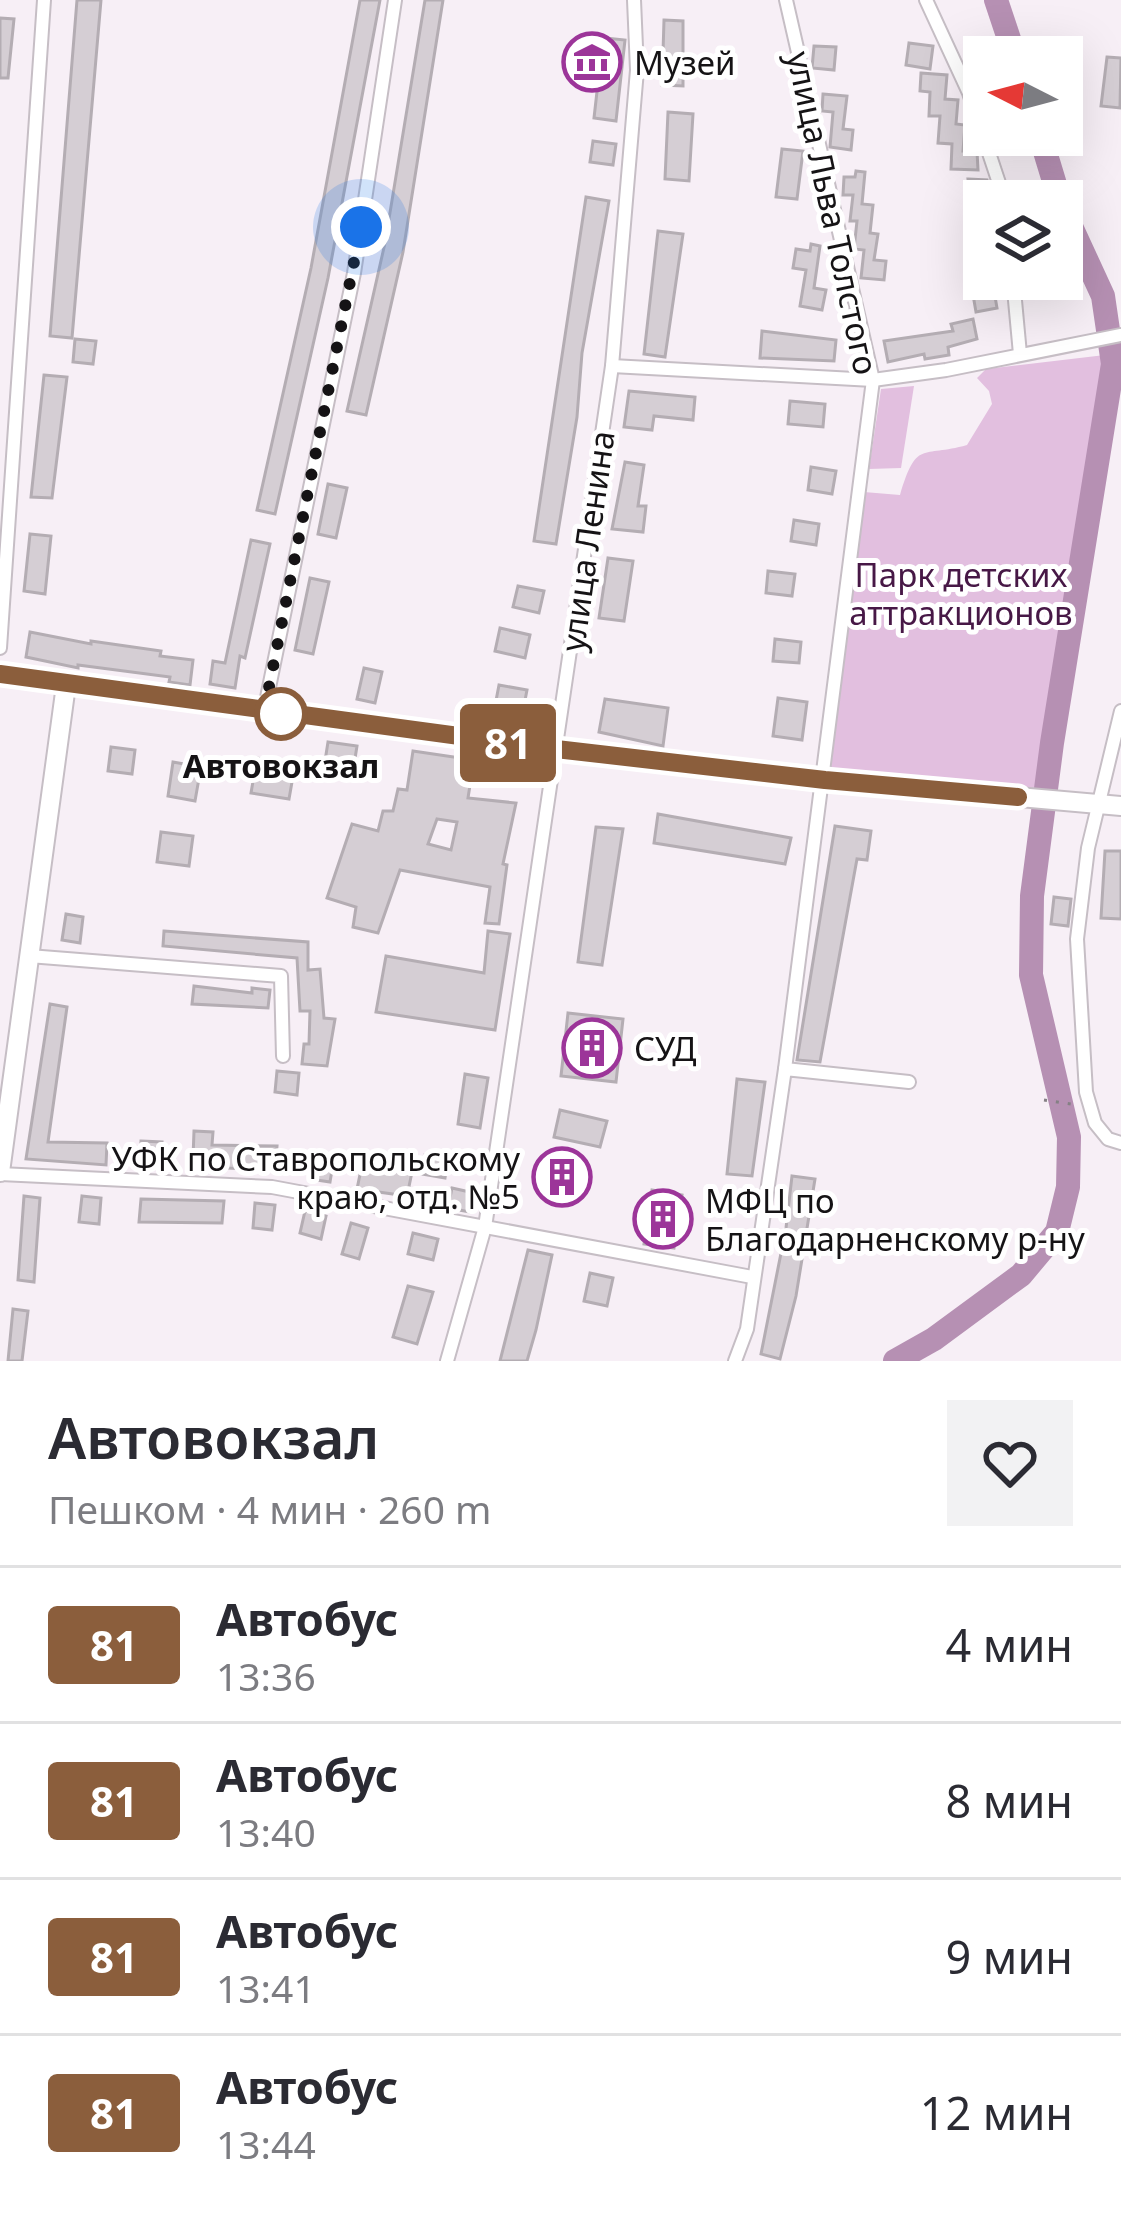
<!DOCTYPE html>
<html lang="ru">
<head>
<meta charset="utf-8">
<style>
	body { margin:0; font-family:"Noto Sans",sans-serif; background:#f2f2f3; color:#2b2b33; height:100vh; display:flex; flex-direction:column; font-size:45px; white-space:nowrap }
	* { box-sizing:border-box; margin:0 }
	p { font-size:39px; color:#7c7c81 }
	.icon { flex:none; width:66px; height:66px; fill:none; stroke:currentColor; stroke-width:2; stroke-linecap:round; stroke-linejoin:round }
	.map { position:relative; height:1361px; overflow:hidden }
	.sheet { display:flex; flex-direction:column; background:#fff; flex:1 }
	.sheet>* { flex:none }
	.badge { padding:0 24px; border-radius:9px; font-size:42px; line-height:78px }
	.needle { width:78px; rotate:276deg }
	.tools { position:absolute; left:963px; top:36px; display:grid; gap:24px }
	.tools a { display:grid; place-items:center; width:120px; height:120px; border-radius:0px; background:#fff; box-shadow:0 12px 48px #0002; font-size:60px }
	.you { position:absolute; width:60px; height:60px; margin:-30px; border:9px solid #fff; border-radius:50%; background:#1a73e8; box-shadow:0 0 0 18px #1a73e833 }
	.map>.badge { position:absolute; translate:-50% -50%; box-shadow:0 0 0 6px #fff }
	.round { display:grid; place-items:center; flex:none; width:126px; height:126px; border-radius:0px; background:#f2f2f3 }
	.head { display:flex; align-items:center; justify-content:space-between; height:204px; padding:0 48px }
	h1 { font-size:57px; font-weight:600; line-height:90px }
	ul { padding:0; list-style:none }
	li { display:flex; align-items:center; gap:36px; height:156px; padding:0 48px; border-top:3px solid #e1e1e2 }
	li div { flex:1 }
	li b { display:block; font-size:45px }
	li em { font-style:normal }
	li .badge { min-width:132px; font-weight:700; text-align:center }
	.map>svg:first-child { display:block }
</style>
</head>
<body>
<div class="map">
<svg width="1121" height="1361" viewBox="0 0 1121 1361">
	<rect width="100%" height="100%" fill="#f7eff6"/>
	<g fill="#e2bfdf">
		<path d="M1105,355l-64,435 -211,-14 34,-284 36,3c17,-56 21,-37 67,-50l25,-41 -3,-13 -12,-13 9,-9z"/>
		<polygon points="914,386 901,468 869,469 881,389"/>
	</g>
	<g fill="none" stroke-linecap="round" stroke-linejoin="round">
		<g stroke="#b690b3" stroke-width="24">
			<polyline points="996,0 1015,57"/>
			<polyline points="1040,135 1060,201"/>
			<polyline points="895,1361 934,1339 1021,1275 1057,1232 1068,1187 1069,1137 1031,975 1032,896 1052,743 1113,364 1103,296 1062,207"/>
		</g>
	</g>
	<g fill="#d5ced4" stroke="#b4adb3" stroke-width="3" fill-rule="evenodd">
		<polygon points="77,0 101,0 72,338 50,336"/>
		<polygon points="360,0 380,0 328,278 275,514 257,510 311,268"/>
		<polygon points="425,0 443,0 403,252 366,415 347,411 385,243"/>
		<polygon points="0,18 14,19 8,78 0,78"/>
		<polygon points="664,20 683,21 683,86 662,85"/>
		<polygon points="596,37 625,40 616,121 594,118 599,74 590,73"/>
		<polygon points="909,43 933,46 930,69 906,65"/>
		<polygon points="814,46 836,47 834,70 812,68"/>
		<polygon points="1107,57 1121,58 1120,108 1101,106"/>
		<polygon points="921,73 947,75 945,99 958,100 956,124 965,125 963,151 977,151 978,170 951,169 952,144 938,143 940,116 929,116 930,92 920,91"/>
		<polygon points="823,94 847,96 843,129 853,130 851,150 830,147 833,112 822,111"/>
		<polygon points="668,112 693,114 689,181 665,179"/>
		<polygon points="593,141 616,144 613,165 590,162"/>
		<polygon points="782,149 803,151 797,199 776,197"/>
		<polygon points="856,171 865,172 862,204 873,205 870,233 878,234 874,260 886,261 884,280 861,278 864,250 854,249 857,221 850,221 853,195 843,195 844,177 855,177"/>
		<polygon points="968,179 987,180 990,198 984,198 984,226 974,226"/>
		<polygon points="586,197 609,201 582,353 577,417 556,544 534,541"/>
		<polygon points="658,231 683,234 665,357 644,354"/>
		<polygon points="811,244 820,246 814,288 826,290 822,310 800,306 806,270 793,268 796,249 810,251"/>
		<polygon points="993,285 997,308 976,312 972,289"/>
		<polygon points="973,319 977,339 948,347 949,355 925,359 924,354 888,362 884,341 953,331 951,324"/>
		<polygon points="762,331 836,340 834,361 760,358"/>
		<polygon points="75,339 96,341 93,364 73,362"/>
		<polygon points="44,375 67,377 52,498 31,497"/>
		<polygon points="629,391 695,397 693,420 654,416 652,430 624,427"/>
		<polygon points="790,401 825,404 823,427 788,424"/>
		<polygon points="625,462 644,465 638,506 646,506 643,532 612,529"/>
		<polygon points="811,467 836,471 832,494 808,490"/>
		<polygon points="328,484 347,488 336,538 318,534"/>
		<polygon points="794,520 819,524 816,545 791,541"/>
		<polygon points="30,534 51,536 45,594 24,591"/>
		<polygon points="251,540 270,544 245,658 240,656 235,688 210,684 213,661 225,663"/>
		<polygon points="608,558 633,561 624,621 599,618"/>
		<polygon points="768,571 795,574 792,596 766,593"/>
		<polygon points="310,578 329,582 313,654 295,650"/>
		<polygon points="518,586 544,591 539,613 513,607"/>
		<polygon points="500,628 530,635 525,658 495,651"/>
		<polygon points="30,632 91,644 91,641 161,651 160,656 193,660 190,685 169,682 170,677 78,665 78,668 26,657"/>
		<polygon points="775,639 801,642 799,663 773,661"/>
		<polygon points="364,668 382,672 375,703 357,699"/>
		<polygon points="499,685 527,690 522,716 494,711"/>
		<polygon points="778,698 807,702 802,740 773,736"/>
		<polygon points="605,699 668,708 663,746 599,732"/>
		<polygon points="328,742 357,746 354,765 325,761"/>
		<polygon points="111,747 135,750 132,774 108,771"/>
		<path d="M413,751l61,9 -6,38 48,5 -13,61 4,1 -8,59 -14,-1 5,-36 -90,-17 -22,63 -25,-6 3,-20 -29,-9 25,-74 26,7 5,-20h10l5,-22 9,1zM437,819l20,3 -6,28 -23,-6z"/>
		<polygon points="257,758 295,765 289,799 251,793"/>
		<polygon points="173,762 201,767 195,801 168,796"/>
		<polygon points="658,814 791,838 785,864 654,843"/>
		<polygon points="835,826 871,831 867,860 857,859 820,1062 797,1060"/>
		<polygon points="596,827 623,829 602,965 578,962"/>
		<polygon points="161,832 193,836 189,866 157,862"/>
		<polygon points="1105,851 1121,851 1121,919 1101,918"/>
		<polygon points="1054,897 1071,899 1068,926 1051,924"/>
		<polygon points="66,914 83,917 80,943 62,940"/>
		<polygon points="164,931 308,942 308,970 320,969 324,1018 335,1019 327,1066 302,1064 304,1044 309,1044 310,1011 300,1011 297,958 163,946"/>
		<polygon points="488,931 510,934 495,1030 376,1012 386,956 484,973"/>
		<polygon points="194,986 252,993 252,988 270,990 268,1008 192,1004"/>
		<polygon points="50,1004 67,1007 48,1142 107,1143 106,1165 26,1159"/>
		<polygon points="568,1013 623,1019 616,1082 561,1076"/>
		<polygon points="277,1071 299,1073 297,1095 275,1092"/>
		<polygon points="465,1074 488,1078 480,1128 458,1124"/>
		<polygon points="737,1079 765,1082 752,1176 727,1174"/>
		<polygon points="560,1110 607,1121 600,1147 554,1137"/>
		<polygon points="194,1131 213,1132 212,1145 277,1146 275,1170 227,1168 228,1159 193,1158"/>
		<polygon points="141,1141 162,1142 161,1164 140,1163"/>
		<polygon points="314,1155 334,1158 330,1182 310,1179"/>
		<polygon points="425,1155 448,1158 445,1178 422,1174"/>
		<polygon points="545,1157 585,1165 578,1198 538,1188"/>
		<polygon points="362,1165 412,1172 407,1196 357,1189"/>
		<polygon points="792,1176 815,1179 796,1296 780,1359 761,1354 786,1228"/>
		<polygon points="452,1188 474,1193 470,1212 448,1208"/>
		<polygon points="652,1190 682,1195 674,1248 644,1244"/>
		<polygon points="24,1196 40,1198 34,1282 18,1280"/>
		<polygon points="82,1196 101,1198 99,1224 79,1222"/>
		<polygon points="141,1199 224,1201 222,1223 139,1222"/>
		<polygon points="255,1203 275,1205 272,1230 253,1228"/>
		<polygon points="305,1211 326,1216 321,1239 300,1233"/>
		<polygon points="351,1223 368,1228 359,1259 342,1254"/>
		<polygon points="413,1233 438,1239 433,1260 408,1254"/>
		<polygon points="528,1250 552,1255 536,1330 527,1361 500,1361"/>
		<polygon points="590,1273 613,1278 607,1306 584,1301"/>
		<polygon points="408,1286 433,1292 417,1344 393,1337"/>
		<polygon points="13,1309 28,1311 22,1361 8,1361"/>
	</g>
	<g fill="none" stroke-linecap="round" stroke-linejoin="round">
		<defs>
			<g id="street">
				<polyline points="926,0 969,93 1005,201"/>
				<polyline points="1013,279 1020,354"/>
				<polyline points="612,366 873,380 946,370 1121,335"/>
				<polyline points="0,648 44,0"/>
				<polyline points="1121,711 1088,848 1077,939 1086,1092 1095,1123 1108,1139 1121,1143"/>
				<polyline points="264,712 354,273 395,0"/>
				<polyline points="29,956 281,976 283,1056"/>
				<polyline points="785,1069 873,380 786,0"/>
				<polyline points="0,1174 272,1187 752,1277"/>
				<polyline points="447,1361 485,1227 612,366 637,70 634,0"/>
				<polyline points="735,1361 747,1329 785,1069 909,1082"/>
			</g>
			<g id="secondary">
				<polyline points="0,674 556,749 825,780 1121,806"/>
				<polyline points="0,1172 66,685"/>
			</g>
		</defs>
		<use href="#street" stroke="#c6bec5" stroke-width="16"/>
		<use href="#secondary" stroke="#c6bec5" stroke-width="22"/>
		<polyline stroke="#858085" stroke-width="3" stroke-dasharray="3 9" stroke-linecap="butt" points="1044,1100 1077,1105"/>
		<use href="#street" stroke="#fff" stroke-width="12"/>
		<use href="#secondary" stroke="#fff" stroke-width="18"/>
	</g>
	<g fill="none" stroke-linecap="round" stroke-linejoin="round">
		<defs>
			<polyline id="line" points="0,674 556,749 825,780 1018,797"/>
		</defs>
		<use href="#line" stroke="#fff" stroke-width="27"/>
		<use href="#line" stroke="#8b5e3c" stroke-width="18"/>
		<polyline stroke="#151315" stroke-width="12" stroke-dasharray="0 21.6" points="281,714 264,712 361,227"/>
	</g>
	<defs>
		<symbol id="museum-ring" viewBox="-11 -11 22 22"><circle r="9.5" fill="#fff" stroke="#9c3599" stroke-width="1.5"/><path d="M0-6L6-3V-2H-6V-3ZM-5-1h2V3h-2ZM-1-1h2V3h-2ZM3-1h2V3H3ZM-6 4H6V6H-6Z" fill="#9c3599"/></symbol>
		<symbol id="building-ring" viewBox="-11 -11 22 22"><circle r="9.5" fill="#fff" stroke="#9c3599" stroke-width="1.5"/><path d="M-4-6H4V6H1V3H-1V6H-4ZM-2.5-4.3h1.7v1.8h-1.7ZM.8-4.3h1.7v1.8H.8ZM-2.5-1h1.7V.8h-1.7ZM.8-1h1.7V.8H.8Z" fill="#9c3599"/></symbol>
	</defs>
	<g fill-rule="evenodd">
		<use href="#museum-ring" x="559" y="29" width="66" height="66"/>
		<use href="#building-ring" x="559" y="1015" width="66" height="66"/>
		<use href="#building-ring" x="529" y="1144" width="66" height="66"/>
		<use href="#building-ring" x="630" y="1186" width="66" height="66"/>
	</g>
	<circle fill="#fff" stroke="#8b5e3c" stroke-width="6" cx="281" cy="714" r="24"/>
	<g text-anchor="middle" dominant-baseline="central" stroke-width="10" stroke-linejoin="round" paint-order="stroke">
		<g font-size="33" fill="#151315" stroke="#fff" text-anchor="start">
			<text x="634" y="62">Музей</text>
			<text x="634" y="1048">СУД</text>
			<text x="520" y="1158" text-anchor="end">УФК по Ставропольскому<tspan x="520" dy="38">краю, отд. №5</tspan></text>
			<text x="705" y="1200">МФЦ по<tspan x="705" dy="38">Благодарненскому р-ну</tspan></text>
		</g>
		<g font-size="33" fill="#151315" stroke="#fff">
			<text transform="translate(833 213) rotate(78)">улица Льва Толстого</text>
			<text transform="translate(587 541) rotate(-82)">улица Ленина</text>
		</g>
		<g font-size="33" fill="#471846" stroke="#fff">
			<text x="961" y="574">Парк детских<tspan x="961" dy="38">аттракционов</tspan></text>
		</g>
		<g font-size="33" font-weight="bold" fill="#151315" stroke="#fff">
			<text x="281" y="765">Автовокзал</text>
		</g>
	</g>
</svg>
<div class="tools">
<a><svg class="needle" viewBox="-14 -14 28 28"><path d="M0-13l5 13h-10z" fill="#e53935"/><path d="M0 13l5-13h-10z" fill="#7c7c81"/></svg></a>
<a><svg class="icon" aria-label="layers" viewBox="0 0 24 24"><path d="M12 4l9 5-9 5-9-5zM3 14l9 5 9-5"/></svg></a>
</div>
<div class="you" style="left:361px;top:227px"></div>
<b class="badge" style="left:508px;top:743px;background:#8b5e3c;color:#fff">81</b>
</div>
<section class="sheet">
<div class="head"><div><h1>Автовокзал</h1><p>Пешком · 4 мин · 260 m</p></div><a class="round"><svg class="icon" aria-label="heart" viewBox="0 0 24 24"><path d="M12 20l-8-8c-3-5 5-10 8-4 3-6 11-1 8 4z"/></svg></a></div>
<ul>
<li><span class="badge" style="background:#8b5e3c;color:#fff">81</span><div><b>Автобус</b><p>13:36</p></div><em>4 мин</em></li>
<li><span class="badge" style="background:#8b5e3c;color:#fff">81</span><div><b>Автобус</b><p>13:40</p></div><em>8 мин</em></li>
<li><span class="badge" style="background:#8b5e3c;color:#fff">81</span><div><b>Автобус</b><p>13:41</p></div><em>9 мин</em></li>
<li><span class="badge" style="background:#8b5e3c;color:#fff">81</span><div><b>Автобус</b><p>13:44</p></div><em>12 мин</em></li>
</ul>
</section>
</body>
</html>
